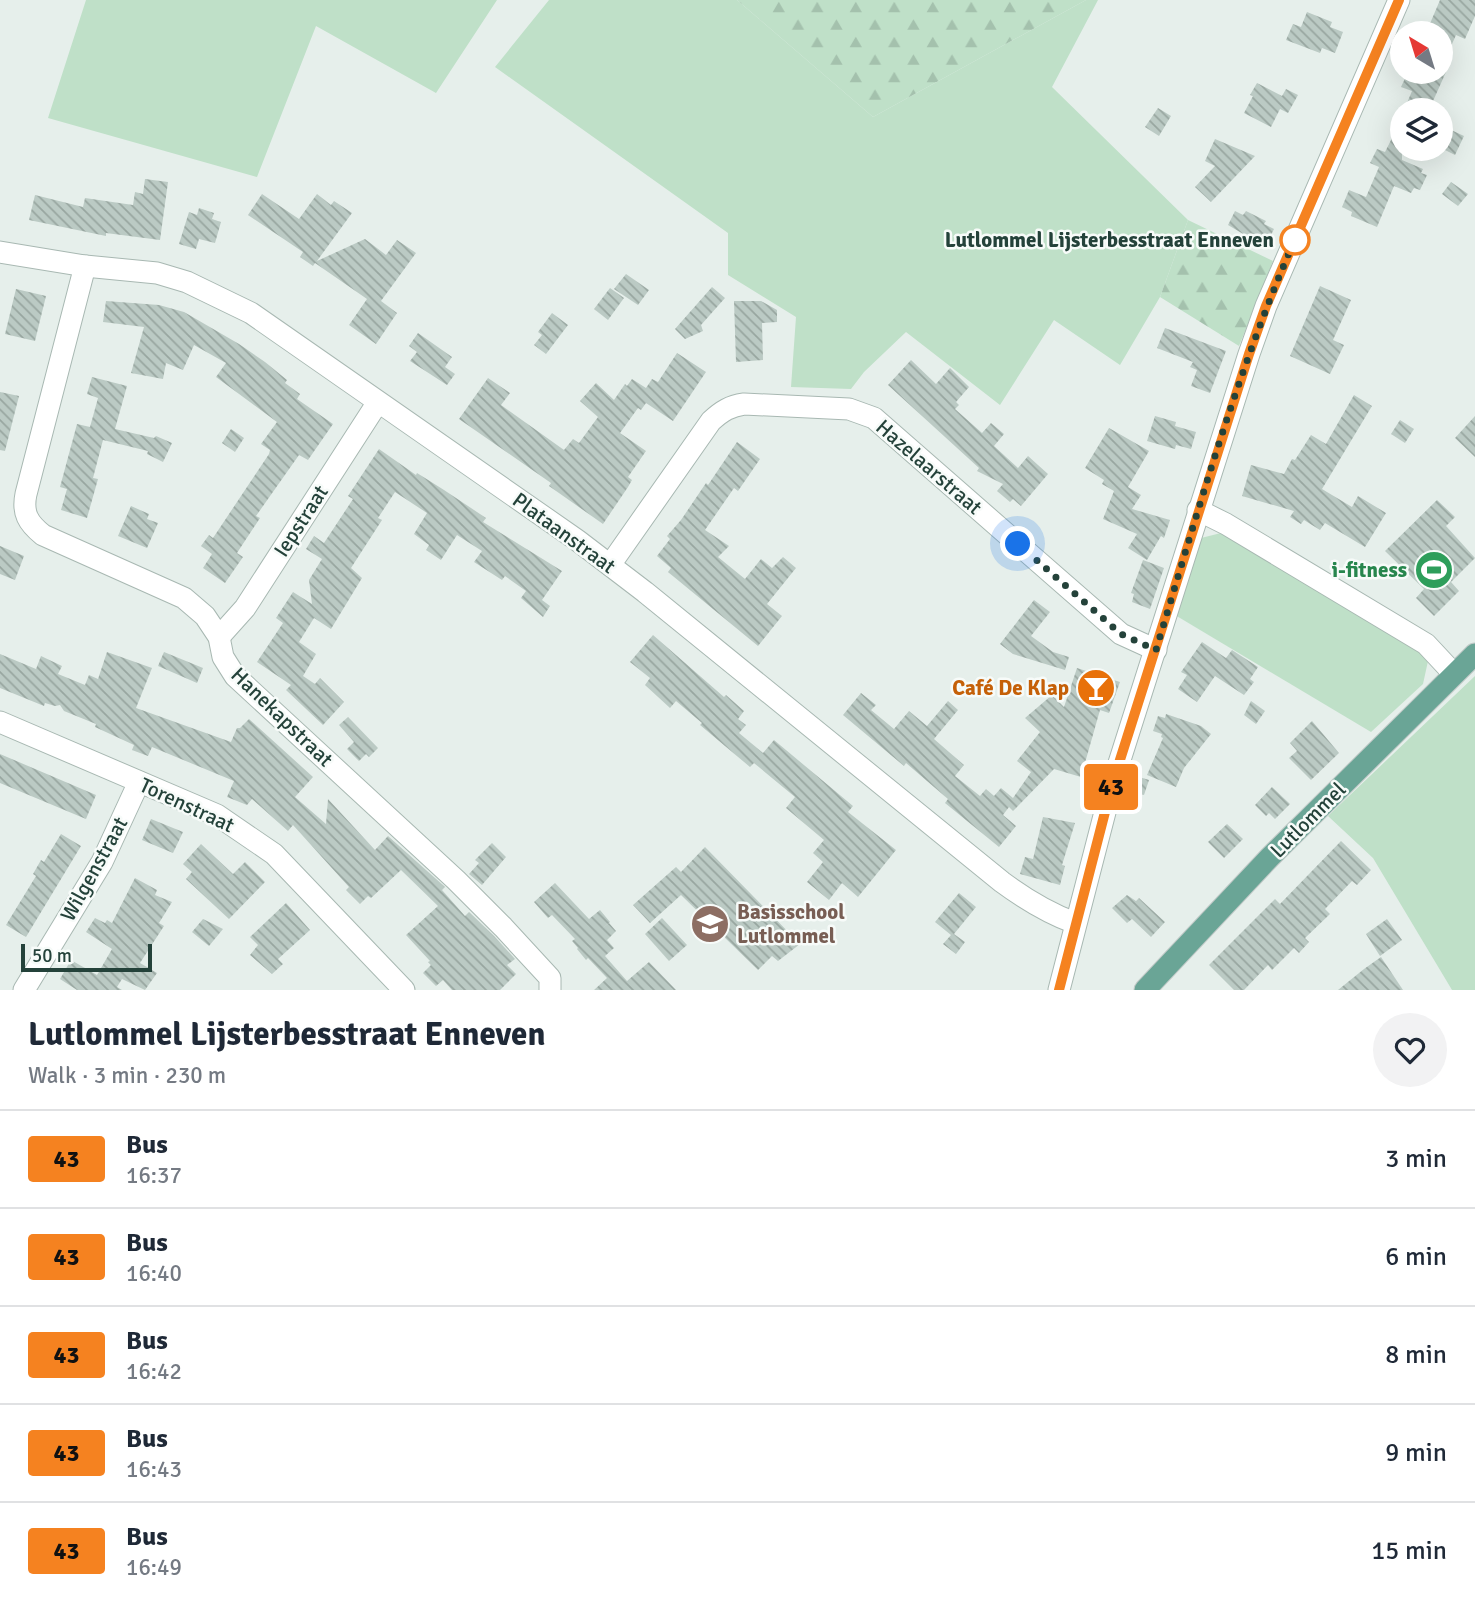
<!DOCTYPE html>
<html lang="en">
<head>
<meta charset="utf-8">
<style>
	body { margin:0; font-family:Signika,sans-serif; background:#f2f2f3; color:#1f2937; height:100vh; display:flex; flex-direction:column; font-size:26px; white-space:nowrap }
	* { box-sizing:border-box; margin:0 }
	p { font-size:23px; color:#747a83 }
	.icon { flex:none; width:38px; height:38px; fill:none; stroke:currentColor; stroke-width:2; stroke-linecap:round; stroke-linejoin:round }
	.map { position:relative; height:990px; overflow:hidden }
	.side { display:flex; flex-direction:column; background:#fff; flex:1 }
	.side>* { flex:none }
	.badge { padding:0 14px; border-radius:5px; font-size:24px; line-height:46px }
	.needle { width:46px; rotate:322deg }
	.buttons { position:absolute; left:1390px; top:21px; display:grid; gap:14px }
	.buttons a { display:grid; place-items:center; width:63px; height:63px; border-radius:50%; background:#fff; box-shadow:0 7px 28px #0002; font-size:35px }
	.scale { position:absolute; left:21px; bottom:18px; width:131px; box-sizing:border-box; padding-left:7px; border:4px solid #24423a; border-top:0; font-size:19px; line-height:24px; white-space:nowrap; color:#24423a; -webkit-text-stroke:5px #f7fbf9; paint-order:stroke }
	.you { position:absolute; width:35px; height:35px; margin:-18px; border:5px solid #fff; border-radius:50%; background:#1a73e8; box-shadow:0 0 0 10px #1a73e833 }
	.map>.badge { position:absolute; translate:-50% -50%; box-shadow:0 0 0 4px #fff }
	.round { display:grid; place-items:center; flex:none; width:74px; height:74px; border-radius:37px; background:#f2f2f3 }
	.head { display:flex; align-items:center; justify-content:space-between; height:119px; padding:0 28px }
	h1 { font-size:33px; font-weight:800; line-height:52px }
	ul { padding:0; list-style:none }
	li { display:flex; align-items:center; gap:21px; height:98px; padding:0 28px; border-top:2px solid #e0e1e3 }
	li div { flex:1 }
	li b { display:block; font-size:26px }
	li em { font-style:normal }
	li .badge { min-width:77px; font-weight:700; text-align:center }
	.map>svg:first-child { display:block }
</style>
</head>
<body>
<div class="map">
<svg width="1475" height="990" viewBox="0 0 1475 990">
	<defs>
		<pattern id="forest-firs" width="22" height="20" patternUnits="userSpaceOnUse" patternTransform="scale(1.75)"><rect width="22" height="20" fill="#bfe0c8"/><path d="M5 1l3.5 6h-7zM16 11l3.5 6h-7z" fill="#a4c1ad"/></pattern>
		<pattern id="building-back-hatch" width="6" height="6" patternUnits="userSpaceOnUse" patternTransform="scale(1.75)"><rect width="6" height="6" fill="#bbcac4"/><path d="M-1 5l2 2M0 0l6 6M5-1l2 2" fill="none" stroke="#98a6a0"/></pattern>
	</defs>
	<rect width="100%" height="100%" fill="#e6efeb"/>
	<g fill="#bfe0c8">
		<polygon points="86,0 497,0 436,93 316,26 257,177 48,118"/>
		<polygon points="549,0 737,0 873,117 1086,0 1098,0 1052,87 1188,220 1160,297 1120,365 1054,320 1000,405 906,332 864,372 851,389 791,387 796,317 728,275 728,233 495,67"/>
		<polygon points="1221,533 1420,652 1428,661 1423,684 1371,732 1175,615 1197,539"/>
		<polygon points="1475,676 1475,990 1452,990 1373,858 1328,816"/>
	</g>
	<g fill="url(#forest-firs)">
		<polygon points="737,0 1086,0 873,117"/>
		<polygon points="1188,220 1273,261 1239,346 1160,297"/>
	</g>
	<g fill="url(#building-back-hatch)">
		<polygon points="1440,0 1475,0 1475,16 1465,39 1456,35 1440,71 1440,33 1426,33"/>
		<polygon points="1307,12 1332,22 1330,27 1343,32 1335,53 1322,48 1320,53 1286,40 1293,24 1301,27"/>
		<polygon points="1408,72 1446,72 1429,110 1404,110 1412,91 1401,87"/>
		<polygon points="1257,83 1282,96 1286,89 1298,95 1288,113 1280,109 1271,127 1244,113 1253,96 1250,95"/>
		<polygon points="1158,108 1171,116 1159,136 1145,127"/>
		<polygon points="1449,129 1464,136 1455,155 1441,148"/>
		<polygon points="1392,138 1402,145 1402,160 1423,169 1421,173 1427,175 1420,190 1414,188 1411,193 1394,186 1377,227 1351,216 1352,212 1342,207 1349,190 1366,197 1379,167 1370,163 1377,149 1385,152"/>
		<polygon points="1215,139 1255,156 1211,202 1195,187 1215,166 1205,161"/>
		<polygon points="145,179 168,182 160,240 106,233 106,236 29,220 35,195 83,207 85,198 133,205 135,192 143,194"/>
		<polygon points="1451,182 1468,194 1458,206 1442,194"/>
		<polygon points="262,194 299,219 317,194 331,205 334,201 352,213 317,261 365,239 386,255 397,240 416,253 381,301 397,313 376,344 349,325 367,299 315,263 313,266 300,257 303,252 248,215"/>
		<polygon points="199,208 214,213 212,219 221,222 215,243 199,239 196,249 179,244 189,212 197,215"/>
		<polygon points="1235,211 1243,215 1246,211 1266,221 1264,224 1274,229 1265,247 1228,225"/>
		<polygon points="626,274 649,290 638,305 614,289"/>
		<polygon points="1320,286 1351,300 1333,340 1344,345 1330,374 1290,356"/>
		<polygon points="712,287 725,298 701,325 703,331 685,339 675,329"/>
		<polygon points="610,288 624,298 608,320 594,309"/>
		<polygon points="16,289 46,296 35,341 5,334"/>
		<polygon points="106,301 159,305 184,312 239,344 265,362 287,380 285,383 300,394 297,399 333,424 308,460 299,455 256,516 260,518 237,553 243,557 225,583 203,568 212,554 201,546 209,535 213,538 269,454 270,450 261,444 277,422 216,377 226,363 194,345 183,370 166,363 163,379 131,373 144,327 103,322"/>
		<polygon points="734,301 761,301 777,310 777,322 762,323 763,360 736,362"/>
		<polygon points="552,313 568,325 546,354 534,345 542,335 538,332"/>
		<polygon points="1165,328 1226,351 1210,393 1191,386 1197,370 1190,367 1193,362 1157,348"/>
		<polygon points="418,333 452,357 445,367 455,374 447,385 410,361 417,352 409,346"/>
		<polygon points="677,353 706,372 673,421 646,403 641,410 638,408 620,433 646,451 628,477 632,480 628,487 603,524 549,486 551,483 459,419 488,378 510,393 501,405 564,450 573,439 579,443 598,417 580,401 596,383 614,400 625,384 627,386 632,379 646,388 652,379 658,382"/>
		<polygon points="911,360 936,384 950,368 969,387 956,402 959,405 955,409 982,433 991,423 1004,434 994,446 1018,468 1028,456 1048,474 1021,506 1013,499 1010,502 997,491 1003,484 977,471 979,468 888,385"/>
		<polygon points="92,377 127,386 115,429 154,438 156,436 172,443 163,462 147,454 148,451 103,440 93,478 98,479 87,518 61,510 67,489 60,487 77,424 90,427 98,398 87,394"/>
		<polygon points="0,392 19,396 5,451 0,450"/>
		<polygon points="1354,395 1372,406 1322,489 1352,507 1358,496 1386,513 1365,547 1325,523 1320,530 1304,520 1301,524 1290,517 1294,511 1242,496 1251,465 1284,474 1292,459 1295,460 1311,435 1326,444"/>
		<polygon points="1155,416 1176,422 1175,426 1196,432 1191,449 1176,445 1175,449 1147,441"/>
		<polygon points="1475,416 1475,457 1455,438"/>
		<polygon points="1400,420 1414,429 1405,443 1391,434"/>
		<polygon points="1109,428 1149,451 1128,487 1141,495 1132,509 1170,520 1164,538 1161,536 1147,560 1128,548 1137,534 1103,519 1114,491 1102,484 1104,480 1085,468"/>
		<polygon points="231,429 244,438 235,452 222,443"/>
		<polygon points="737,442 760,459 738,491 734,488 705,530 729,546 718,557 745,579 761,559 772,568 783,557 796,568 767,604 782,616 758,646 668,572 671,568 657,556 670,539 667,536 681,520 706,483 708,485"/>
		<polygon points="379,449 416,475 417,473 444,490 486,518 483,522 562,571 542,600 550,606 543,617 521,598 526,591 505,576 502,580 474,562 482,551 457,535 441,560 426,550 429,545 414,534 427,513 395,492 378,518 382,520 351,568 362,578 331,629 314,618 299,642 316,654 303,676 315,684 320,678 344,702 323,725 286,690 291,685 257,662 283,623 276,618 293,592 312,604 309,580 322,559 306,549 314,536 324,543 353,499 348,496"/>
		<polygon points="1437,500 1455,517 1446,526 1475,558 1451,582 1459,591 1434,616 1416,598 1424,589 1385,551"/>
		<polygon points="131,506 149,514 147,519 158,523 147,548 118,536"/>
		<polygon points="0,546 24,556 15,580 0,574"/>
		<polygon points="1143,560 1164,568 1150,609 1132,602 1134,594 1131,593"/>
		<polygon points="1034,600 1050,612 1031,636 1053,652 1069,657 1065,670 1013,654 1000,644"/>
		<polygon points="653,635 724,697 726,695 744,711 738,719 746,725 739,733 763,753 774,740 853,806 848,812 896,850 858,897 842,883 829,900 807,882 823,862 813,853 824,840 786,808 795,797 754,763 750,767 700,725 702,723 676,701 670,708 645,685 650,678 630,662"/>
		<polygon points="1202,642 1226,658 1232,650 1258,667 1250,679 1254,682 1244,695 1215,676 1197,702 1178,689 1187,675 1181,672"/>
		<polygon points="107,652 152,668 136,708 231,742 237,728 240,728 249,719 313,777 295,797 326,824 328,799 375,850 388,836 445,887 442,890 465,916 469,912 494,936 515,959 507,965 516,974 500,990 452,990 443,980 436,986 423,973 431,965 428,962 430,961 406,935 438,906 401,870 371,898 368,896 360,904 346,890 349,887 293,825 288,831 252,799 247,805 227,797 234,781 152,747 148,756 132,750 134,745 95,727 96,724 64,711 60,705 55,706 45,703 44,706 0,688 0,654 36,669 41,656 62,666 58,674 85,685 89,675 98,679"/>
		<polygon points="164,652 203,668 197,683 158,666"/>
		<polygon points="1077,668 1120,682 1109,713 1100,710 1081,777 1054,769 1013,811 1009,807 1003,815 1016,826 999,847 945,803 948,799 906,763 904,766 843,715 861,693 876,705 871,710 894,729 909,711 927,726 948,701 958,710 934,739 964,765 955,776 980,796 986,789 994,796 1001,788 1013,798 1031,772 1017,761 1040,732 1025,718 1052,695 1064,707"/>
		<polygon points="1251,701 1265,711 1256,724 1244,715"/>
		<polygon points="1166,714 1201,726 1211,734 1184,768 1176,787 1147,775 1163,738 1161,737 1162,734 1153,731 1158,716 1165,718"/>
		<polygon points="348,717 378,748 369,757 366,754 359,761 347,749 354,742 339,725"/>
		<polygon points="1312,721 1339,753 1311,780 1289,758 1297,751 1290,743"/>
		<polygon points="0,754 96,795 86,819 0,783"/>
		<polygon points="1136,776 1149,780 1144,795 1131,791"/>
		<polygon points="1272,787 1290,804 1275,819 1269,813 1266,816 1255,805"/>
		<polygon points="1043,817 1075,823 1062,865 1065,866 1060,885 1020,874 1025,857 1033,859"/>
		<polygon points="151,819 183,832 173,853 142,840"/>
		<polygon points="1227,824 1243,839 1224,858 1208,842"/>
		<polygon points="61,834 81,846 26,937 6,925 36,876 33,874 41,860 44,862"/>
		<polygon points="1341,841 1371,870 1357,885 1352,881 1325,909 1330,914 1305,938 1309,942 1299,953 1294,948 1272,970 1268,965 1244,990 1234,990 1209,965 1275,899 1280,904"/>
		<polygon points="492,843 506,857 482,885 469,874 479,863 475,860"/>
		<polygon points="201,844 233,874 245,862 265,882 229,919 186,879 192,872 183,864"/>
		<polygon points="705,847 800,944 778,961 772,956 758,970 681,895 650,923 633,905 676,867 681,872"/>
		<polygon points="135,878 157,890 155,895 172,902 159,923 164,926 140,963 157,973 145,990 122,979 117,987 122,990 77,990 60,979 71,960 97,975 112,949 86,932 95,918 105,923 107,920 112,923"/>
		<polygon points="555,883 589,919 600,910 610,922 599,931 609,923 616,931 607,940 614,948 605,956 627,981 649,962 676,990 594,990 607,978 588,958 586,960 577,949 578,948 572,941 575,939 552,915 548,918 534,902"/>
		<polygon points="959,893 976,907 954,934 965,942 956,954 943,944 951,935 935,922"/>
		<polygon points="1127,895 1136,901 1139,898 1165,922 1151,937 1132,919 1127,923 1112,908"/>
		<polygon points="286,903 310,930 278,959 283,964 272,974 250,955 258,945 250,937"/>
		<polygon points="662,918 687,945 669,961 645,934"/>
		<polygon points="203,919 223,929 209,946 192,932"/>
		<polygon points="1387,919 1402,940 1380,956 1366,934"/>
		<polygon points="1381,957 1403,990 1338,990 1364,969"/>
	</g>
	<g fill="none" stroke-linecap="round" stroke-linejoin="round">
		<defs>
			<g id="minor">
				<path d="M0,252l85,14 72,7 30,9 64,31 326,227 68,52 357,290c23,17 46,31 73,41"/>
				<path d="M85,266l-59,228c-4,19 2,29 17,41l141,63 21,18 14,21 4,20 12,19 221,204 47,47 47,51v12"/>
				<polyline points="1198,510 1226,524 1426,644 1454,674"/>
				<path d="M610,565l101,-144c11,-10 19,-15 33,-17l105,5 25,9 247,216 35,16"/>
				<polyline points="219,637 245,608 378,402"/>
				<polyline points="0,722 217,815 274,854 404,990"/>
				<polyline points="24,990 102,862 139,782"/>
				<polyline points="1059,990 1112,785 1249,354 1266,306 1399,0"/>
			</g>
			<polyline id="major" points="1145,990 1270,857 1475,654"/>
		</defs>
		<use href="#minor" stroke="#a8b8b2" stroke-width="23"/>
		<use href="#major" stroke="#c2cac8" stroke-width="23"/>
		<use href="#minor" stroke="#fff" stroke-width="21"/>
		<use href="#major" stroke="#6aa596" stroke-width="21"/>
	</g>
	<g fill="none" stroke-linecap="round" stroke-linejoin="round">
		<defs>
			<polyline id="line" points="1059,990 1112,785 1249,354 1266,306 1399,0"/>
		</defs>
		<use href="#line" stroke="#fff" stroke-width="16"/>
		<use href="#line" stroke="#f58220" stroke-width="10"/>
		<path stroke="#24423a" stroke-width="7" stroke-dasharray="0 12.6" d="M1018,544l103,90 35,16c42,-139 81,-279 140,-413l-1,3"/>
	</g>
	<defs>
		<symbol id="stadium-disc" viewBox="-11 -11 22 22"><circle r="9.5" fill="#2e9e5b" stroke="#f7fbf9"/><path d="M0-5a6.5 5 0 1 0 0 10a6.5 5 0 1 0 0-10ZM-3.5-1.8h7v3.6h-7Z" fill="#fff"/></symbol>
		<symbol id="bar-disc" viewBox="-11 -11 22 22"><circle r="9.5" fill="#e8710a" stroke="#f7fbf9"/><path d="M-6-5H6L.8 .8V4.5H3.5V6h-7V4.5H-.8V.8Z" fill="#fff"/></symbol>
		<symbol id="school-disc" viewBox="-11 -11 22 22"><circle r="9.5" fill="#8d6e63" stroke="#f7fbf9"/><path d="M0-5L7-2L0 1L-7-2ZM-4 1L0 2.5L4 1V4Q0 6-4 4Z" fill="#fff"/></symbol>
	</defs>
	<g fill-rule="evenodd">
		<use href="#stadium-disc" x="1412" y="548" width="44" height="44"/>
		<use href="#bar-disc" x="1074" y="666" width="44" height="44"/>
		<use href="#school-disc" x="688" y="902" width="44" height="44"/>
	</g>
	<circle fill="#fff" stroke="#f58220" stroke-width="3.5" cx="1295" cy="240" r="14"/>
	<g text-anchor="middle" dominant-baseline="central" stroke-width="5" stroke-linejoin="round" paint-order="stroke">
		<g font-size="21" font-weight="bold" fill="#24423a" stroke="#f7fbf9" text-anchor="end">
			<text x="1274" y="240">Lutlommel Lijsterbesstraat Enneven</text>
		</g>
		<g font-size="21" fill="#24423a" stroke="#f7fbf9">
			<text transform="translate(929 467) rotate(41)">Hazelaarstraat</text>
			<text transform="translate(301 521) rotate(-57)">Iepstraat</text>
			<text transform="translate(564 533) rotate(36)">Plataanstraat</text>
			<text transform="translate(282 717) rotate(44)">Hanekapstraat</text>
			<text transform="translate(187 805) rotate(25)">Torenstraat</text>
			<text transform="translate(1308 820) rotate(-45)">Lutlommel</text>
			<text transform="translate(94 869) rotate(-61)">Wilgenstraat</text>
		</g>
		<g font-size="21" font-weight="bold" fill="#27864d" stroke="#f7fbf9" text-anchor="end">
			<text x="1407" y="570">i-fitness</text>
		</g>
		<g font-size="21" font-weight="bold" fill="#c56008" stroke="#f7fbf9" text-anchor="end">
			<text x="1069" y="688">Café De Klap</text>
		</g>
		<g font-size="21" font-weight="bold" fill="#785e54" stroke="#f7fbf9" text-anchor="start">
			<text x="737" y="912">Basisschool<tspan x="737" dy="24">Lutlommel</tspan></text>
		</g>
	</g>
</svg>
<div class="buttons">
<a><svg class="needle" viewBox="-14 -14 28 28"><path d="M0-13l5 13h-10z" fill="#e53935"/><path d="M0 13l5-13h-10z" fill="#747a83"/></svg></a>
<a><svg class="icon" aria-label="layers" viewBox="0 0 24 24"><path d="M12 4l9 5-9 5-9-5zM3 14l9 5 9-5"/></svg></a>
</div>
<div class="scale">50 m</div>
<div class="you" style="left:1018px;top:544px"></div>
<b class="badge" style="left:1111px;top:787px;background:#f58220;color:#111">43</b>
</div>
<section class="side">
<div class="head"><div><h1>Lutlommel Lijsterbesstraat Enneven</h1><p>Walk · 3 min · 230 m</p></div><a class="round"><svg class="icon" aria-label="heart" viewBox="0 0 24 24"><path d="M12 20l-8-8c-3-5 5-10 8-4 3-6 11-1 8 4z"/></svg></a></div>
<ul>
<li><span class="badge" style="background:#f58220;color:#111">43</span><div><b>Bus</b><p>16:37</p></div><em>3 min</em></li>
<li><span class="badge" style="background:#f58220;color:#111">43</span><div><b>Bus</b><p>16:40</p></div><em>6 min</em></li>
<li><span class="badge" style="background:#f58220;color:#111">43</span><div><b>Bus</b><p>16:42</p></div><em>8 min</em></li>
<li><span class="badge" style="background:#f58220;color:#111">43</span><div><b>Bus</b><p>16:43</p></div><em>9 min</em></li>
<li><span class="badge" style="background:#f58220;color:#111">43</span><div><b>Bus</b><p>16:49</p></div><em>15 min</em></li>
</ul>
</section>
</body>
</html>
